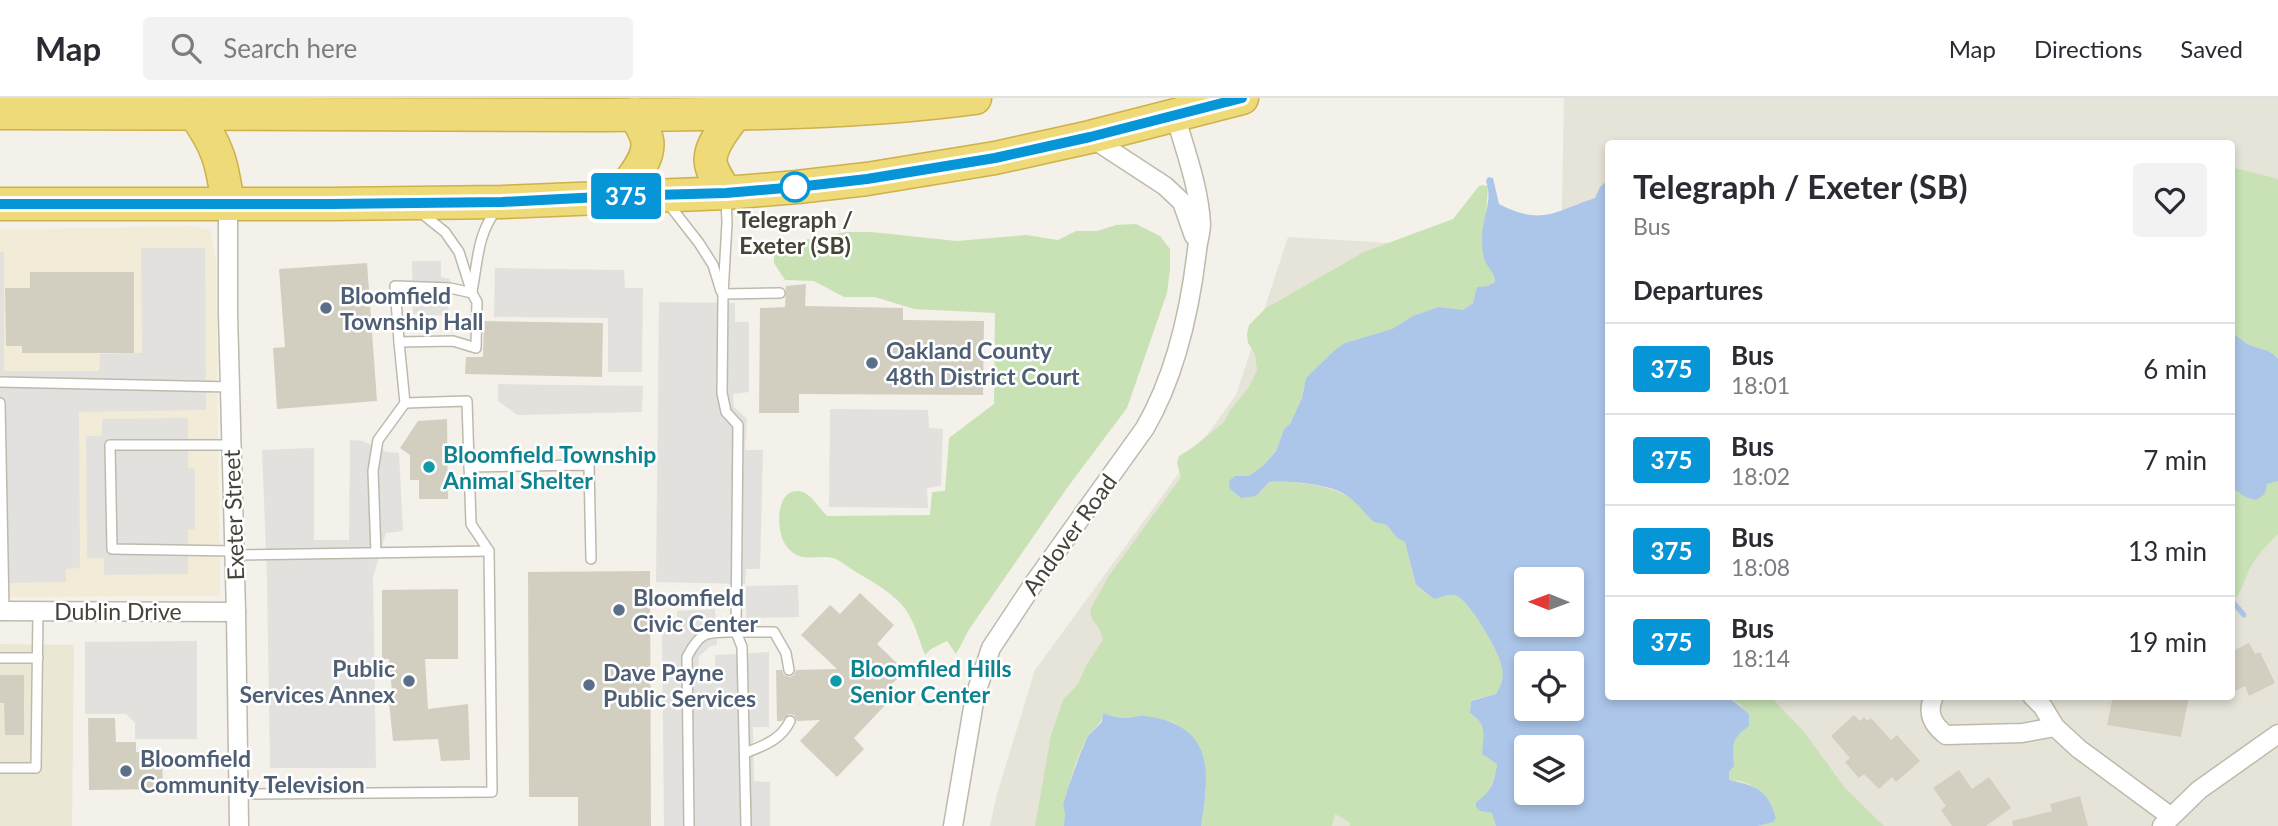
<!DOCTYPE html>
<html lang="en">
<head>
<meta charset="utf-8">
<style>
	body { margin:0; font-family:Lato,sans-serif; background:#f2f2f3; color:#2b2b33; height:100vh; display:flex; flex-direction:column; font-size:26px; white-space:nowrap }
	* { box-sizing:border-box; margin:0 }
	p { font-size:23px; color:#7c7c81 }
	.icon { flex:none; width:38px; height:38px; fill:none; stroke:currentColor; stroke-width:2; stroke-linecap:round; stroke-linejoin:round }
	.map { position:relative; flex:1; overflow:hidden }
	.sheet { position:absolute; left:1605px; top:42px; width:630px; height:560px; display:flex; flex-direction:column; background:#fff; border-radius:7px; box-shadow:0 4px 10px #0003 }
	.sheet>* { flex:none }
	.badge { padding:0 14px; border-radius:5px; font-size:24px; line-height:46px }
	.needle { width:46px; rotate:271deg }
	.fabs { position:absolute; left:1514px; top:469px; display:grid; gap:14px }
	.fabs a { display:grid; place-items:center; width:70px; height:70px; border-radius:7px; background:#fff; box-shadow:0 4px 10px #0003; font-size:35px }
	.map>.badge { position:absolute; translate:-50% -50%; box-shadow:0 0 0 4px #fff }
	h2 { padding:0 28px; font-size:26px; line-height:63px }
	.round { display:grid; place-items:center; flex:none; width:74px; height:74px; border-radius:7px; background:#f2f2f3 }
	.headline { display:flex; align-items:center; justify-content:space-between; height:119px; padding:0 28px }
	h1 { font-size:33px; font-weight:700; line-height:52px }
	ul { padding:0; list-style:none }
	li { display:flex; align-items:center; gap:21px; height:91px; padding:0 28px; border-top:2px solid #e1e1e2 }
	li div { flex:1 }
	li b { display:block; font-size:26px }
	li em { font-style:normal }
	li .badge { min-width:77px; font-weight:700; text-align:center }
	header { display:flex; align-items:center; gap:42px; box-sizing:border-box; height:98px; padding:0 35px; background:#fff; border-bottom:2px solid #e1e1e2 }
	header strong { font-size:33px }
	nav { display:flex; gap:38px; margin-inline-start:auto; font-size:24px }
	.search { width:490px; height:63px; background:#f2f2f3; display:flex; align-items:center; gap:18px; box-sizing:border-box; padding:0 24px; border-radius:7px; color:#7c7c81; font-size:26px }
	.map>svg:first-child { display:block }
</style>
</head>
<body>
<header>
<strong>Map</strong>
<div class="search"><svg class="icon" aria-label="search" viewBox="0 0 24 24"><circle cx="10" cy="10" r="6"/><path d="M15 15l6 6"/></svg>Search here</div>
<nav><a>Map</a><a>Directions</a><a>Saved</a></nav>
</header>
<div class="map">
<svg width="2278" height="728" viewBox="0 0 2278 728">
	<rect width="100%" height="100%" fill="#f3f1e9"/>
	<path fill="#e6e4d8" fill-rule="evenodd" d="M1564,0h714v728h-1288l7,-32 38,-124 201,-275 52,-158 273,16zM1608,46h623v552h-623zM1526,481h46v46h-46zM1526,565h46v46h-46zM1526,649h46v46h-46z"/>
	<polygon fill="#f2ebd7" points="191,128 210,132 216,162 220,498 0,499 0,132"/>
	<polygon fill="#eae8d5" points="0,546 74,547 72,728 0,728"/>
	<g fill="#c8e2b6">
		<path d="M2231,69l47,12v180c-9,-10 -15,-9 -26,-13 -7,-3 -13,-10 -21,-13z"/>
		<path d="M1483,87l5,1 -2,33 -4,15 2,25 11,16 1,7c-14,6 -21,20 -33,29l-25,-4 -25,9 -21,13 -47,14 -9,7 -30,28 -4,20 -12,26 -6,5 -8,21 -12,15 -15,11h-14l21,20 13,-14c28,-2 87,5 100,35l18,8 10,12 8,5 11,44 18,13c6,-1 15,-5 21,-4 13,3 46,59 47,73 2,11 -1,17 -6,26l-25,6 -1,13c18,12 13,22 12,41l15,10c-2,22 -14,28 -17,47l12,2 4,13h-146l-1,-4 -14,-8 -3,12h-131l5,-35 -15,-57 -18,-12 -62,-5 -8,-4c-1,11 -9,14 -15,23 -12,20 -18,46 -25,69l2,8 -1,13h-29l16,-91 12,-35 15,-16 9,-20 16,-24 -4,-12 -7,-9 -2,-9 18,-33 73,-100 -4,-14 2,-7 13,-8 32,-26 7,-13 18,-22 8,-17 -2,-16 -7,-11 -1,-9 2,-9 17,-17 98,-56 89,-33 26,-33z"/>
		<path d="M1136,126l24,12 10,13v20l-3,24 -40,115 -60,80 -97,140 -14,26 -9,-13 -16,8 -6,6c-5,-13 -9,-28 -16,-40 -10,-19 -36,-33 -53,-43 -7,-4 -16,-12 -23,-14 -20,-4 -34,7 -48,-14 -9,-14 -10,-55 14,-53 11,1 21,18 28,25l103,-1 2,-23 13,-1 4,-53 45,-34 1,-91 -81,-4 -39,-12h-31l-30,-16 -29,-1 -11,-17v-17l72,-14h25l86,9 69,-6 32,5 18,-9h21l19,-6z"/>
		<path d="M2278,383v53c-11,11 -22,22 -29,36 -4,9 -7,19 -12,27l-6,-2v-108l14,10 22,-13z"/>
		<path d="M1728,599h43l34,36 40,55 39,38h-126l15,-4 3,-5c-5,-15 -19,-32 -35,-36 -4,-1 -8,0 -12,-1l-1,-8 6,-6c-1,-21 -4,-27 14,-40l-7,-21z"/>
	</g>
	<g fill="#e2e1dd">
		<polygon points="141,150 205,150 206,312 79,314 80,470 66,471 66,484 0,485 0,154 4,154 4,273 99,273 100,256 142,255"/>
		<polygon points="412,163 441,163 441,179 450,181 448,218 413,216"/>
		<polygon points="495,170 624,172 625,190 643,190 642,274 608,274 608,220 494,219"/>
		<polygon points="659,204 735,205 735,224 749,224 749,294 733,296 734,309 747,321 745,352 763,352 760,471 746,471 745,486 656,484"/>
		<polygon points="498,286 643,288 642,314 517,317 498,303"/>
		<polygon points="830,311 928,312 929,330 943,331 941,388 927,390 928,410 829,409"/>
		<polygon points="188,320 188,370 195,371 195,431 188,432 188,476 104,477 104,460 87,460 86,338 102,338 102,321"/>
		<polygon points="350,342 363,343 387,354 399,355 403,433 386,435 373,479 376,670 270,670 267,480 262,352 314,350 314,442 349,442"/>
		<polygon points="798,487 799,519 746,520 746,488"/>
		<polygon points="715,511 717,547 711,548 699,558 698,573 715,572 715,557 769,554 769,629 753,629 754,683 770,684 770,728 664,728 662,534 678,534 677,513"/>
		<polygon points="197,543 197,641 135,641 135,625 126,616 85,616 85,544"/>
	</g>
	<g fill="#acc6e9" fill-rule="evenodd">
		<path d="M1488,79l5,1 6,26c43,22 54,8 96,-6l5,-11 8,-7v516l120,1 21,17v12c-19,13 -16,19 -15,40l-5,6v8c26,6 38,8 47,38l-3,4 -15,4h-262l-4,-13 -12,-2 -4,-4v-5c15,-9 19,-22 21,-38l-15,-10c1,-19 6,-29 -12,-41l1,-12 25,-7c5,-9 8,-15 6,-26 -1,-14 -34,-70 -47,-73 -6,-1 -15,3 -21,4l-18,-14 -11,-43 -8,-4 -10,-13 -13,-3c-11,-10 -19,-23 -33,-30 -17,-8 -53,-12 -72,-10l-13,14 -15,2 -11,-9 -1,-8 6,-5h14l15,-11 12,-14 8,-22 6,-5 12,-26 4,-20 29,-28 10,-7 47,-14 21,-13 25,-9 25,3 10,-7 4,-16 11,-1 7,-4c0,-8 -5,-12 -9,-19 -4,-7 -4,-20 -4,-28 1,-18 11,-35 4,-54zM1572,481v46h-46v-46zM1526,565h46v46h-46zM1526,649h46v46h-46z"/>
		<path d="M2231,235c8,3 13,10 21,13 11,4 17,3 26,13v122l-11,3 -2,10 -9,6 -11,-3 -14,-10z"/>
		<path d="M1103,615c8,4 17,5 26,5 6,0 9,-3 16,-2 69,9 65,54 56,110h-137l1,-13 -2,-8 5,-17 13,-36 7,-16 14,-14z"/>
	</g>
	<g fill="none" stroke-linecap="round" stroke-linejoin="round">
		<polyline stroke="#acc6e9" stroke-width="5" points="2231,502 2244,517"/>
	</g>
	<g fill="#d3cfc0">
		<polygon points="367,165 377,303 277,311 273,250 285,249 279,171"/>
		<polygon points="30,174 134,174 134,255 22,255 22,248 6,248 5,190 30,190"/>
		<polygon points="806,186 805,208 903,210 903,222 984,223 983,297 799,296 799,315 759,315 760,210 785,209 786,188"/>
		<polygon points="484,223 603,225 602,279 465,276 466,259 483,259"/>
		<polygon points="447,321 448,401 419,401 419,382 410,382 410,357 400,350 418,323"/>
		<polygon points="650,473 651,728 578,728 578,699 529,699 528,474"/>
		<polygon points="458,491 458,561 425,561 428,611 468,606 470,662 441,663 438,641 393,643 389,604 393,604 389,561 382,561 382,492"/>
		<polygon points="860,495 894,527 877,546 905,573 885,593 892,600 854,640 864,651 837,679 800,643 820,622 797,623 794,617 789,616 782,623 777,623 776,572 782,572 784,577 790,579 794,577 796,572 837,571 801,537 830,507 840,516"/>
		<polygon points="2249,545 2255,556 2260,554 2275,585 2249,598 2245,588 2231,595 2231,554"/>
		<polygon points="0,577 24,577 24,637 5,637 4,605 0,605"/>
		<polygon points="2113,598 2189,598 2181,639 2107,627"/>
		<polygon points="1854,617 1860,623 1864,619 1867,623 1871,620 1891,642 1897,637 1920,663 1896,684 1892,679 1879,691 1864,676 1859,680 1845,664 1850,660 1831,638"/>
		<polygon points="88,620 115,620 116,644 136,644 136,654 162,654 163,691 89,692"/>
		<polygon points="1959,672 1972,691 1989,679 2011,710 1986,728 1952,728 1941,712 1946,708 1933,690"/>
		<polygon points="2080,698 2088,728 2013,728 2012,723 2052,713 2050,706"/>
	</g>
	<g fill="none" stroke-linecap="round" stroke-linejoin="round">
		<defs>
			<g id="lane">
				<polyline points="726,100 727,125 723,196 722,295 726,314 738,327 736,534 774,534 786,555 789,572"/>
				<polyline points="667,104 699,145 713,167 721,193"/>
				<polyline points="420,114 445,134 459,154 472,195 477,204 476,250 453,243 399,244 395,188 450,190 472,195"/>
				<path d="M472,193c6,-30 5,-57 25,-82"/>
				<polyline points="723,196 780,195"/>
				<polyline points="399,244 405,305"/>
				<polyline points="0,284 230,289"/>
				<polyline points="0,305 4,513"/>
				<polyline points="231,347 110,347 112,451 233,453"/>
				<polyline points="469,369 589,367 591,461"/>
				<polyline points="234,457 489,453 471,426 467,303 405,305 378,342 373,373 376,455"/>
				<polyline points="0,560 38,560"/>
				<path d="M745,655c18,-7 36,-13 45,-32"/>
				<polyline points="0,670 36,670 38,513"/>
				<polyline points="239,696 492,694 489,453"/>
				<path d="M689,728l-2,-169c14,-27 20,-25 49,-25l6,15 4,179"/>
			</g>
			<g id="street">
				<polyline points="1090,39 1165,88 1182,104 1194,138"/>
				<polyline points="228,106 228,216 236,514 239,728"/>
				<polyline points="0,513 236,514"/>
				<path d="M1934,598c-8,17 -1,29 12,39l76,-2 33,-6"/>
				<polyline points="2032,598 2043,609 2055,629 2079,651 2170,718"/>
				<path d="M953,728l22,-130 16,-48 43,-65 111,-155c30,-52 45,-118 52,-178 1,-9 4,-18 4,-26 -2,-37 -16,-74 -26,-109"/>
				<polyline points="2162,728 2199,692 2278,636"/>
			</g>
			<g id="highway">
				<path d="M0,15c196,1 392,3 589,2 129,-1 258,0 386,-17"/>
				<path d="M194,15c25,34 28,51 34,91"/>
				<path d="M726,95c-5,-8 -11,-17 -14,-25 -7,-19 14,-41 24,-55"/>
				<path d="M619,98c10,-15 32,-36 28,-56 -1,-8 -8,-18 -12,-26"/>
				<polyline points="0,106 331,106 502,104 726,95 797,89 867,81 995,60 1090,39 1242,0"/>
			</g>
		</defs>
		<use href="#lane" stroke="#bdbaad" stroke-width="12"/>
		<use href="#street" stroke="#bdbaad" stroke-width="21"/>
		<use href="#highway" stroke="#cdb149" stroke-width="35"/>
		<use href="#lane" stroke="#fff" stroke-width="9"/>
		<use href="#street" stroke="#fff" stroke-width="18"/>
		<use href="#highway" stroke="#eeda78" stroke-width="32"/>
	</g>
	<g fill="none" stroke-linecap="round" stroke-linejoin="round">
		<defs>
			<polyline id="line" points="0,106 331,106 502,104 619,98 726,95 797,89 867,81 995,60 1090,39 1242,0"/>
		</defs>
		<use href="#line" stroke="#fff" stroke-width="16"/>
		<use href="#line" stroke="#0696d7" stroke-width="10"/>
	</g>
	<circle fill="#fff" stroke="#0696d7" stroke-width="3.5" cx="795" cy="89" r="14"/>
	<g fill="#5c6f8a" stroke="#fff" stroke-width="2.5">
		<circle cx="326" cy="210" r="7"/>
		<circle cx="872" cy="265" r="7"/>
		<circle cx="619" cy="512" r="7"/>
		<circle cx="409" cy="583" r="7"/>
		<circle cx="589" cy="587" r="7"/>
		<circle cx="126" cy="673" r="7"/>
	</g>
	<g fill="#0f9aa8" stroke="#fff" stroke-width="2.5">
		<circle cx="429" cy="369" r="7"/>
		<circle cx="836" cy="583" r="7"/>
	</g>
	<g text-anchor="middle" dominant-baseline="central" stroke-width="5" stroke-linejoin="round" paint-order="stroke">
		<g font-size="23" font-weight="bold" fill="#464338" stroke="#fff">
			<text x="795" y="121">Telegraph /<tspan x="795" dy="26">Exeter (SB)</tspan></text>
		</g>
		<g font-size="23" font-weight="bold" fill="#4e5e75" stroke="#fff" text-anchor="start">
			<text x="340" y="197">Bloomfield<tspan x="340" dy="26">Township Hall</tspan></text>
			<text x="886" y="252">Oakland County<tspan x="886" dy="26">48th District Court</tspan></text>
			<text x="633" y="499">Bloomfield<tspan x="633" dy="26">Civic Center</tspan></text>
			<text x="395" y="570" text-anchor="end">Public<tspan x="395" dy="26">Services Annex</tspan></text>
			<text x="603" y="574">Dave Payne<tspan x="603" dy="26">Public Services</tspan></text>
			<text x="140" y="660">Bloomfield<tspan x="140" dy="26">Community Television</tspan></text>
		</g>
		<g font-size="23" font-weight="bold" fill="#0d838f" stroke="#fff" text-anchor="start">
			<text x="443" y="356">Bloomfield Township<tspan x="443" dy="26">Animal Shelter</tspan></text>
			<text x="850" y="570">Bloomfiled Hills<tspan x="850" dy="26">Senior Center</tspan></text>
		</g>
		<g font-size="23" fill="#464338" stroke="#fff">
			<text transform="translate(233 417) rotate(-92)">Exeter Street</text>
			<text transform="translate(1069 436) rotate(-54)">Andover Road</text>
			<text x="118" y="513">Dublin Drive</text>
		</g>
	</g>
</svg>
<div class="fabs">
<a><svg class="needle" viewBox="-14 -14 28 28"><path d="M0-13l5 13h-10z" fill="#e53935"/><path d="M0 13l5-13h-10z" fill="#7c7c81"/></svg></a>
<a><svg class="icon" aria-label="locate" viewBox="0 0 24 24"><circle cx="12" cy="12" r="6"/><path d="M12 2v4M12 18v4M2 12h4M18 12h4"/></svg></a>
<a><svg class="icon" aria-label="layers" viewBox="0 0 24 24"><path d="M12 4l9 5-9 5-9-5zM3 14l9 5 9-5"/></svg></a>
</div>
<b class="badge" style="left:626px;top:98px;background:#0696d7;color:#fff">375</b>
<section class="sheet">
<div class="headline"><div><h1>Telegraph / Exeter (SB)</h1><p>Bus</p></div><a class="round"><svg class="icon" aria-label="heart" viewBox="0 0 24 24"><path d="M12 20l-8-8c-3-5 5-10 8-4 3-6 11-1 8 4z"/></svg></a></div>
<h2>Departures</h2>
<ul>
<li><span class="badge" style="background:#0696d7;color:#fff">375</span><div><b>Bus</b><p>18:01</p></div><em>6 min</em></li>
<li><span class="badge" style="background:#0696d7;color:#fff">375</span><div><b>Bus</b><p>18:02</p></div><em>7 min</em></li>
<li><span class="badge" style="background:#0696d7;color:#fff">375</span><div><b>Bus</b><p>18:08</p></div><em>13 min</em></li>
<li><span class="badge" style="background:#0696d7;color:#fff">375</span><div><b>Bus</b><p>18:14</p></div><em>19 min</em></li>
</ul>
</section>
</div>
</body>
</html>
